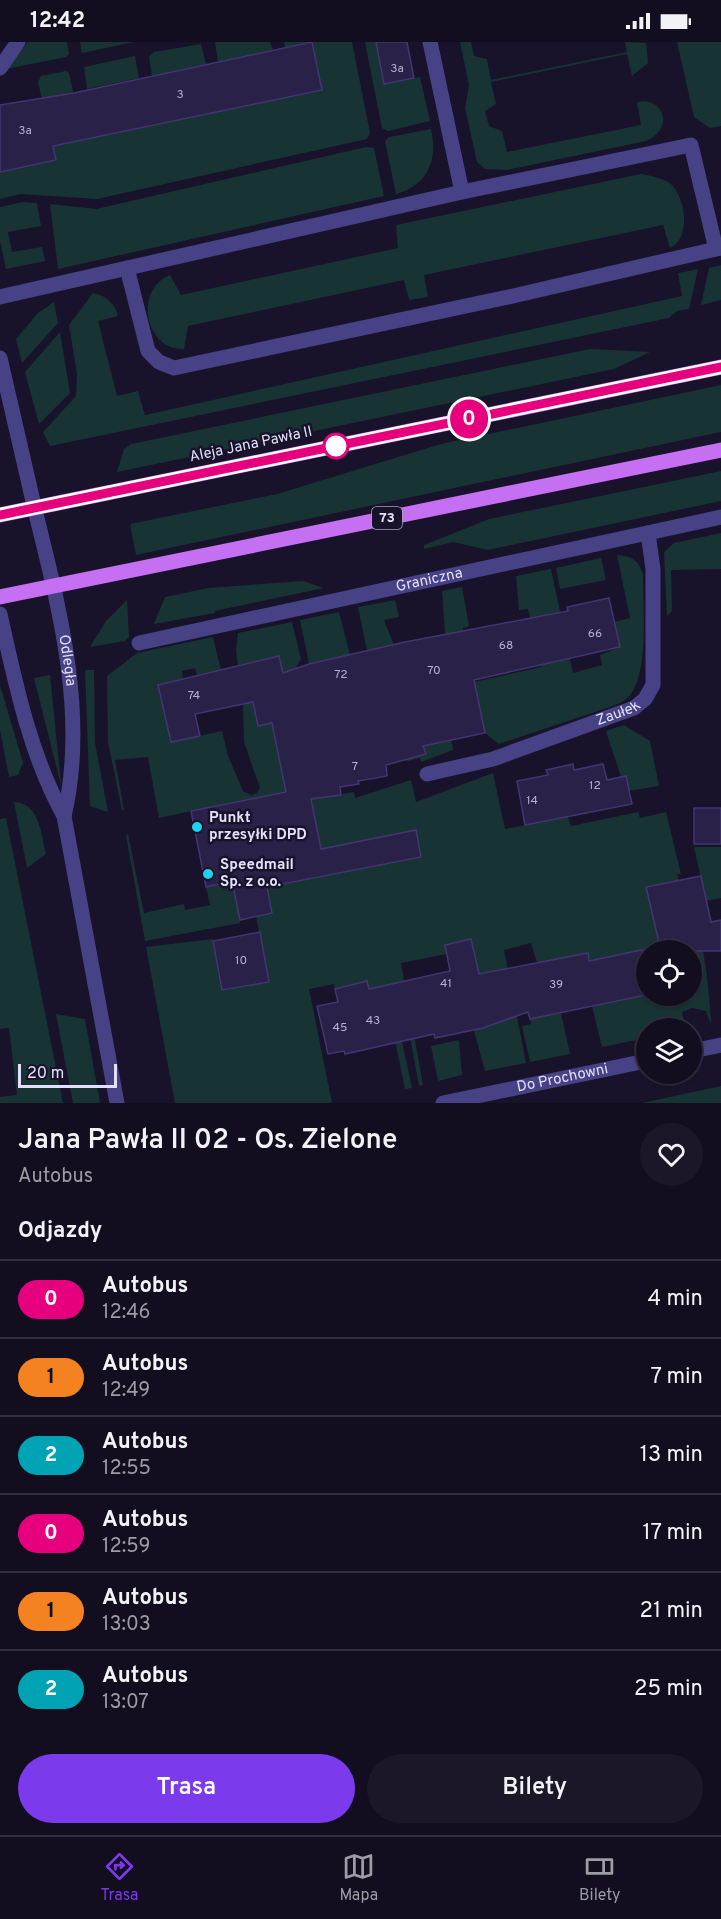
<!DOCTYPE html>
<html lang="pl">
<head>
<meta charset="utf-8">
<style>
	body { margin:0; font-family:Overpass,sans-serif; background:#1b1729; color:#f1f3f6; height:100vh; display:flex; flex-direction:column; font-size:22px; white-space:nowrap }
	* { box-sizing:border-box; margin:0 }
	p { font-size:20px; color:#9c9ca5 }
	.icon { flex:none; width:33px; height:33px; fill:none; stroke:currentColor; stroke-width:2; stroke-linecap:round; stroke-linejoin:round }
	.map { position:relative; height:1061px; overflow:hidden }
	.sheet { display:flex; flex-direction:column; background:#120e20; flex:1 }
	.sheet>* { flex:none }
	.badge { padding:0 12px; border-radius:20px; font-size:21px; line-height:39px }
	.controls { position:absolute; left:636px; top:898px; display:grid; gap:12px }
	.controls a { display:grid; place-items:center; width:66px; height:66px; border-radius:50%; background:#120e20; box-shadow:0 2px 4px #0004,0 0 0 2px #312e3e; font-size:30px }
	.scale { position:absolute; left:18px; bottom:15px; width:99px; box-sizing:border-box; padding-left:6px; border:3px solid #e3dffc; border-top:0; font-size:16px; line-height:21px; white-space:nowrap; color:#e3dffc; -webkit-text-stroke:4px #18132a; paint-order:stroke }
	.map>.badge { position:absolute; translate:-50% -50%; box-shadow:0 0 0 3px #fff }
	h2 { padding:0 18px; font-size:22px; line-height:54px }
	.round { display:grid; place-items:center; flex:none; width:63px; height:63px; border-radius:32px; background:#1b1729 }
	.summary { display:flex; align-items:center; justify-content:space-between; height:102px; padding:0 18px }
	h1 { font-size:28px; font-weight:600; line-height:45px }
	.button { display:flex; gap:12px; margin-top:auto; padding:12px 18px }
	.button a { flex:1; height:69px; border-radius:36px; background:#7c3aed; color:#fff; font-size:24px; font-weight:600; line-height:69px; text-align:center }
	.button a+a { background:#1b1729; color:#f1f3f6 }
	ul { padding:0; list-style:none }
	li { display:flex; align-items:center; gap:18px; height:78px; padding:0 18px; border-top:2px solid #312e3e }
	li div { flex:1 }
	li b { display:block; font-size:22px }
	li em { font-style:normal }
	li .badge { min-width:66px; font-weight:700; text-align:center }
	.status { display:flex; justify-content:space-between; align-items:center; height:42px; padding:0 30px; background:#120e20; direction:ltr }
	.status svg { height:16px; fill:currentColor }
	.tab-bar { display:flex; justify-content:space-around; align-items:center; height:84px; border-top:2px solid #312e3e; background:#120e20; font-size:16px; color:#9c9ca5 }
	.tab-bar a { display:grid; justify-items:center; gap:3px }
	.tab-bar .on { color:#7c3aed }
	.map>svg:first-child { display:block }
</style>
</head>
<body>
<div class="status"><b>12:42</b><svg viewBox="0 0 49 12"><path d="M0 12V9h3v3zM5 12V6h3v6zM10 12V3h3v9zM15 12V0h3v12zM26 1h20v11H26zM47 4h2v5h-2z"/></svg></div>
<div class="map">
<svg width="721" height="1061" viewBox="0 0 721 1061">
	<rect width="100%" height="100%" fill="#18132a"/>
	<g fill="#173333" fill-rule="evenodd">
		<polygon points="28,0 67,0 69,12 66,15 6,27"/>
		<polygon points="80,0 134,0 82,11"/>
		<polygon points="215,0 270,0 273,8 218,20"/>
		<polygon points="284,0 352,0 370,91 367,97 97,157 20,152 0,157 0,130 56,118 38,40 41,34 66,29 69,31 73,50 48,56 58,103 322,48 312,0 285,6"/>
		<polygon points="365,0 376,0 384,42 420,35 430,79 388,89 382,86"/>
		<path d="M460,0h11l3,14 13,3 4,21 136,-28 -2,-10 21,1 2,20 -16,13 -5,-22 -136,28 5,22 -11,7 4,15 13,5 5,21 134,-27 -4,-23c27,-6 38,27 9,39l-139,29 -22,-1 -8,-7 -12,-54 4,-23z"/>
		<polygon points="677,0 721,0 721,84 710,86 694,75"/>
		<polygon points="201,2 206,22 152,34 149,15 154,10"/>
		<polygon points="135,14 139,36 87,47 84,25"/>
		<path d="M431,87c7,31 -3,56 -35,65l-11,-53 4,-4z"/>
		<polygon points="366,105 374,106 384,154 58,227 50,162 96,167"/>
		<path d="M641,132c10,2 23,4 31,11 14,15 19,53 -2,63l-7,-23 -239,50 4,22 -19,3 -5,-20 -216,46 -4,23c-40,1 -50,-60 -14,-74l11,20 217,-47 -2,-23z"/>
		<polygon points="23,160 37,161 41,184 8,190 12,210 42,205 45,219 6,227 0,199 0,165"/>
		<polygon points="721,223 721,258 701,263 709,226"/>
		<path d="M698,227l-9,40 -12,2 -8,7 -619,128 -7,-14 33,-36 1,-22 -8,-49 24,-32c12,2 22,10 25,23l-20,5 19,75 21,-5 7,24 537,-119 -4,-23z"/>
		<polygon points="54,260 58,281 22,321 16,297 38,271"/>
		<polygon points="60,290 70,351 39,382 25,330"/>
		<polygon points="590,307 650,310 614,327 117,430 124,407 131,402"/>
		<polygon points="721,343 721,390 136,513 130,482 277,452 441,402"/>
		<polygon points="721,429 721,459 488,508 453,500 424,507 424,503 489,477"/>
		<polygon points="721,491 721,527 671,528 672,569 667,574 664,510 674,501"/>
		<path d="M617,513c14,1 22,5 26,19 0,31 6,95 -12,120 -6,8 -15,11 -24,14l-108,36 -14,-11 -7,-30 -16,-4 -13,-65h-4l-3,-43 20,-4 7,39 -6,2 11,54 67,-15 -13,-58 -9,1 -3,-34 35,-7 22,104 29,-8 -2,-10 20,-8 -6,-25 16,-4z"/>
		<polygon points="601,516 606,538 560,547 556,526"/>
		<polygon points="303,539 324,546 215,569 215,571 154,582 165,555 208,546"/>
		<polygon points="127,558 129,595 125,599 90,605 106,579"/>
		<path d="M395,558l4,17 -15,3 11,28 50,60 8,42 -32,12 -1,-4 -12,3 -24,-3 -4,-26 -51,64 25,-4 1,6 56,-18 5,22 77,-29 12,56 63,-12 3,9 67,-14 2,6 26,-6 15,62h-4c3,11 10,20 14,30 12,31 19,87 20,121l-5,-14 -14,-3 -10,4 4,17h-40v9l-44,9 -10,-41 6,-1 -10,-52 -51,10 -6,-20 -27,7 22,113 -41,8 -13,-48 12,5 -7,-61 -6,-28 -26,6 2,9 -46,9 22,122 -4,1 -17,-92 -10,2 20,92 -7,1 -19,-92 -14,3 -5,-19 -32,8 -1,-5 -25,5 23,114h-157l-29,-156 67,-8 10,51 46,-8 -13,-66 16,-3 -35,-10 3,20 -95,18 -19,-106 2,-1 16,79 40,-9 1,6 25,-5 -4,-18 58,-12 -16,-76 -89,19 -11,-61 -33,3 9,50h-2l-14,-68 -1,-66 30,-23 76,-16 8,33 -24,5 -2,-7 -13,3 1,8 -25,6 13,57 51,-11 6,25 15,35 8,4 6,-2 3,-5 -16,-46 -1,-38 -7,-53 2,-18 54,-11 9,37 -5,9 9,41 71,-15 -18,-87zM646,909h46v45h-46z"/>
		<polygon points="339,570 350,613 309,622 300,578"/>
		<polygon points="85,628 94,628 95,701 108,770 90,764"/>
		<polygon points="50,633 60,731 61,743 34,636"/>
		<polygon points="0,643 23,721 18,733 9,735 0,688"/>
		<polygon points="624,683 650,699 659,744 629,749 626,734 621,735 606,689"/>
		<path d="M14,760c26,1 27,32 32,52l-19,14z"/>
		<polygon points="6,776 63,1061 0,1061 0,1055 17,1053 9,986 0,987 0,777"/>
		<polygon points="694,805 721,805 721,856 706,859"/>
		<polygon points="561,971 570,1012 530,1020 522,984 531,982 530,977"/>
		<polygon points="56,972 85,977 100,1061 73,1061"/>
		<polygon points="459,998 462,1033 438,1039 431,1004"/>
		<polygon points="721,1044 721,1061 642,1061"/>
	</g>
	<g fill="#2a2149" stroke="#433573" stroke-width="1.5">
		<polygon points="312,0 322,48 53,104 56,118 0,130 0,63 74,51"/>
		<polygon points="376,0 407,0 414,36 384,42"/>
		<polygon points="609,556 620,605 474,638 485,691 423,704 426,712 386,723 387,734 358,739 359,742 340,745 341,753 311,757 321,807 416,788 421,815 267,845 272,871 240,878 232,839 206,845 191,769 286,750 272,681 258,684 253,660 195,672 200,694 171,700 158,643 279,614 283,631 309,622 405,600 568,569 567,565"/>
		<polygon points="573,722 574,728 603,722 607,738 626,734 632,762 525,783 517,739 548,733 546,728"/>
		<rect x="694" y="766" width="27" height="36"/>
		<polygon points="701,834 711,880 721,878 721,909 661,909 646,845"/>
		<polygon points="260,890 269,940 222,948 213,899"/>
		<polygon points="471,897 479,932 588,911 589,919 646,907 646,953 530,977 528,970 483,986 435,996 434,992 345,1012 344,1009 328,1012 317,964 338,960 335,947 367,939 369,947 450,929 445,903"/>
	</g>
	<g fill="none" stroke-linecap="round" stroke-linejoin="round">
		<g stroke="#464285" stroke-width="15">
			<polyline points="430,0 462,150 691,103 716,207 721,206"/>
			<polyline points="0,26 18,0"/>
			<polyline points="127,226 148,309 159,320 174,326 513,254 716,207"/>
			<polyline points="0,255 462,150"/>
			<path id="s1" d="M0,316c12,51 23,101 35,152 24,97 53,206 29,306"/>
			<path d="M0,572c15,68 30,141 64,202l53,287"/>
			<path id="s2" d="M139,601l582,-126"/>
			<path id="s3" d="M427,732l66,-15 141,-51 11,-9 8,-14v-116l-5,-36"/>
			<polyline points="692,1009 721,1003"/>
			<path id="s4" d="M443,1061l203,-42"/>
		</g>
		<g stroke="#c56ff3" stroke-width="15">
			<polyline points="0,473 721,325"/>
			<polyline points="0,555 721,408"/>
		</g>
	</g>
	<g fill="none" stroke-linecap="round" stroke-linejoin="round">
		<defs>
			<polyline id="line" points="0,473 721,325"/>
		</defs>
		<use href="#line" stroke="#fff" stroke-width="14"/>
		<use href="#line" stroke="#e6007e" stroke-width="9"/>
	</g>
	<circle fill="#fff" stroke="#e6007e" stroke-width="3" cx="336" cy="404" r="12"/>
	<g fill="#1ad3ed" stroke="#18132a" stroke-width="2">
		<circle cx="197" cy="785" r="6"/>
		<circle cx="208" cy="832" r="6"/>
	</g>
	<g text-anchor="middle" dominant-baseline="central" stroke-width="5" stroke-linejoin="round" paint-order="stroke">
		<g font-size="12" fill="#b5b0cf">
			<text x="397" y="27">3a</text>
			<text x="180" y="53">3</text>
			<text x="25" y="89">3a</text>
			<text x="595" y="592">66</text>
			<text x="506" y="604">68</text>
			<text x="434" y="629">70</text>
			<text x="341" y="633">72</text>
			<text x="194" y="654">74</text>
			<text x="355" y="725">7</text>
			<text x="595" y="744">12</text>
			<text x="532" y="759">14</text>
			<text x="241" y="919">10</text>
			<text x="446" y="942">41</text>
			<text x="556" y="943">39</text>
			<text x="373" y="979">43</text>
			<text x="340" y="986">45</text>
		</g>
		<rect fill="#18132a" stroke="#a6a2bd" stroke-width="1.5" x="372" y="465" width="30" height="22" rx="4.5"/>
		<g font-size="14" font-weight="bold" fill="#e3dffc">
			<text x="387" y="476">73</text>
		</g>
		<g font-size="15" fill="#e3dffc" stroke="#18132a">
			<text transform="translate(251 403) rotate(-12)">Aleja Jana Pawła II</text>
			<text stroke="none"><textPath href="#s2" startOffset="297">Graniczna</textPath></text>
			<text stroke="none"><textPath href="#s1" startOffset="310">Odległa</textPath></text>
			<text stroke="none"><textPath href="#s3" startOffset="201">Zaułek</textPath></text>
			<text stroke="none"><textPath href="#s4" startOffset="122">Do Prochowni</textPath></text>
		</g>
		<g font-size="15" font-weight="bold" fill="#e3dffc" stroke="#18132a" text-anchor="start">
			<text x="209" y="776">Punkt<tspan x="209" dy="17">przesyłki DPD</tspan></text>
			<text x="220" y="823">Speedmail<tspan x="220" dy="17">Sp. z o.o.</tspan></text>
		</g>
	</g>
</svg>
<div class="controls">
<a><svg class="icon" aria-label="locate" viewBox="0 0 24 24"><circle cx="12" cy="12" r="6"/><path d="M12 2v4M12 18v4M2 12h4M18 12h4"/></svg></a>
<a><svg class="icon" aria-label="layers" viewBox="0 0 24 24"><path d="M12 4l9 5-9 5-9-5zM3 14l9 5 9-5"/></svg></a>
</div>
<div class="scale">20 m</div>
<b class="badge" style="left:469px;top:377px;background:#e6007e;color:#fff">0</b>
</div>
<section class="sheet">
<div class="summary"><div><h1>Jana Pawła II 02 - Os. Zielone</h1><p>Autobus</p></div><a class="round"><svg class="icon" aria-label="heart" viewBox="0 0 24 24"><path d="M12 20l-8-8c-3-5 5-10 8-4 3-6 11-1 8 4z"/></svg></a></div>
<h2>Odjazdy</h2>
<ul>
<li><span class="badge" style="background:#e6007e;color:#fff">0</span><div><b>Autobus</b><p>12:46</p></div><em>4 min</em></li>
<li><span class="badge" style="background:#f58220;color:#111">1</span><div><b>Autobus</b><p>12:49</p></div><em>7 min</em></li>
<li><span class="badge" style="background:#00a3b4;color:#fff">2</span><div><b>Autobus</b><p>12:55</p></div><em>13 min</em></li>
<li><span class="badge" style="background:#e6007e;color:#fff">0</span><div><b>Autobus</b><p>12:59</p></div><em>17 min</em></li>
<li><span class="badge" style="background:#f58220;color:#111">1</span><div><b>Autobus</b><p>13:03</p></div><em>21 min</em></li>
<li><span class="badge" style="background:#00a3b4;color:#fff">2</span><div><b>Autobus</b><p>13:07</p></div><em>25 min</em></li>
</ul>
<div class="button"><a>Trasa</a><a>Bilety</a></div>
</section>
<nav class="tab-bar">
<a class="on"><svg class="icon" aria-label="directions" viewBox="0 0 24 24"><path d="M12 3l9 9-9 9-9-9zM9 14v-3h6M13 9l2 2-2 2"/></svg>Trasa</a>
<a><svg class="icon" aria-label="map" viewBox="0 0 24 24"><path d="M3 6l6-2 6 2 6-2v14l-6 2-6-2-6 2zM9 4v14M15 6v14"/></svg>Mapa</a>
<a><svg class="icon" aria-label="tickets" viewBox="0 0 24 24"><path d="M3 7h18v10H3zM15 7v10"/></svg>Bilety</a>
</nav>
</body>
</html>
